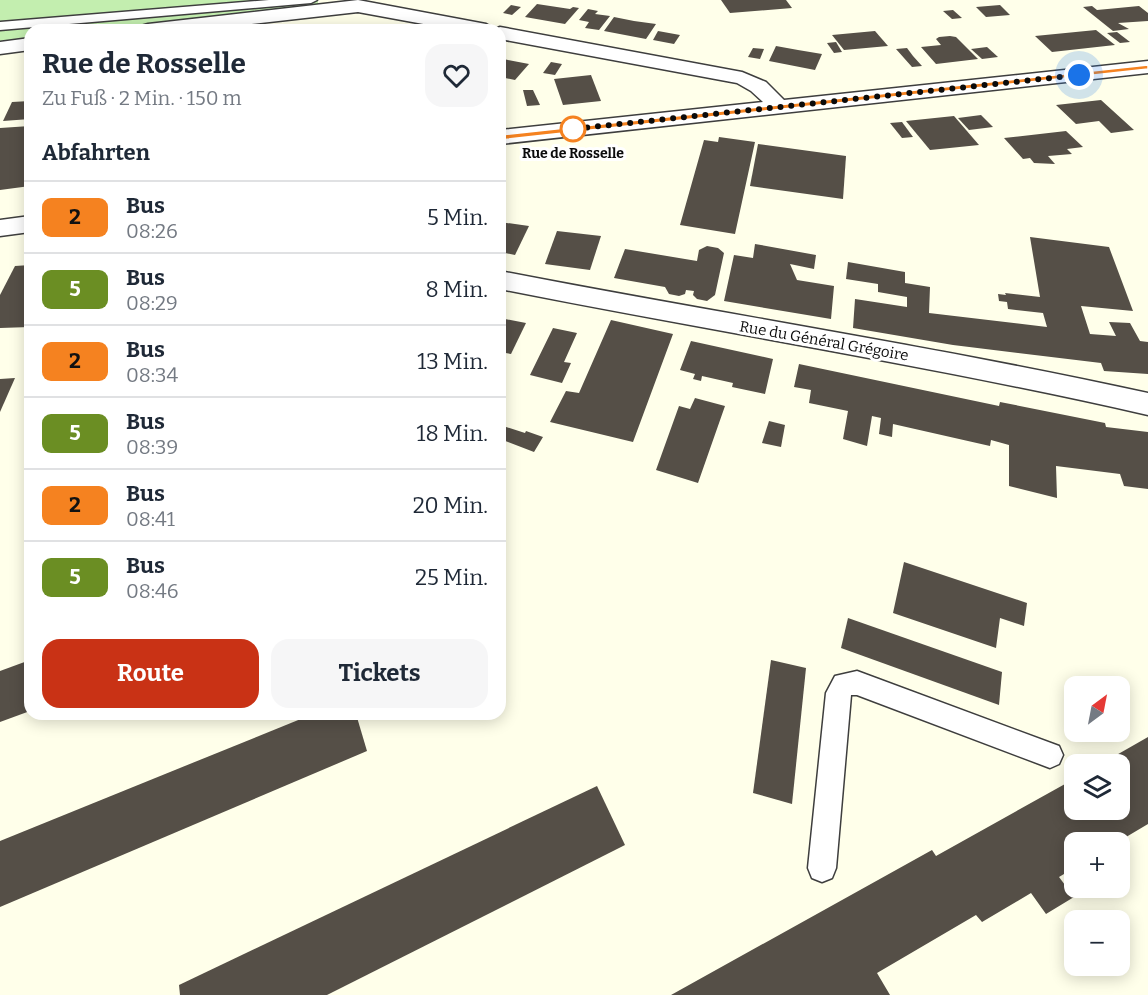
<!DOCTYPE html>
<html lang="de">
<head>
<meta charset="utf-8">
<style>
	body { margin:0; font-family:Bitter,serif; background:#f6f6f7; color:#1f2937; height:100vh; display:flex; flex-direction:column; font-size:22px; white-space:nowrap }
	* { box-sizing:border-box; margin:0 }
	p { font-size:20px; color:#747a83 }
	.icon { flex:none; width:33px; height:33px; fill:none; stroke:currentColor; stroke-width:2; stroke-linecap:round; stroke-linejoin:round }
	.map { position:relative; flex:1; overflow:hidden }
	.side { position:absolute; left:24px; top:24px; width:482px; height:696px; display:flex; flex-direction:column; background:#fff; border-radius:18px; box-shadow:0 3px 15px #0003 }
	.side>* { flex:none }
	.badge { padding:0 12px; border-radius:9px; font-size:21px; line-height:39px }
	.needle { width:39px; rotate:32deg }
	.fabs { position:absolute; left:1064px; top:676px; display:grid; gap:12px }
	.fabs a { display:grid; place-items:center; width:66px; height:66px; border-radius:12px; background:#fff; box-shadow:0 3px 15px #0003; font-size:30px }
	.you { position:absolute; width:30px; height:30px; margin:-15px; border:4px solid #fff; border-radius:50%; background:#1a73e8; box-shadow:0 0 0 9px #1a73e833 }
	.map>.badge { position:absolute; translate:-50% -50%; box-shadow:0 0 0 3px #fff }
	h2 { padding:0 18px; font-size:22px; line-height:54px }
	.round { display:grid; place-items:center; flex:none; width:63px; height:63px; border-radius:18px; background:#f6f6f7 }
	.headline { display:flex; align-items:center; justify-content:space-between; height:102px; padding:0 18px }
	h1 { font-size:28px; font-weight:700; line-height:45px }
	.cta { display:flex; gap:12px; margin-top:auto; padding:12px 18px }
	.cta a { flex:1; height:69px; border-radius:18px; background:#c93215; color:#fff; font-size:24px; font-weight:700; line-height:69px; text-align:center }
	.cta a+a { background:#f6f6f7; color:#1f2937 }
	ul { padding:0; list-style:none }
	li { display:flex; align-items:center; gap:18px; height:72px; padding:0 18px; border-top:2px solid #e0e1e3 }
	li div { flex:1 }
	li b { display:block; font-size:22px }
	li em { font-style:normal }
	li .badge { min-width:66px; font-weight:700; text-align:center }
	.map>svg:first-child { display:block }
</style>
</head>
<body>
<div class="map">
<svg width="1148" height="995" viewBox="0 0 1148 995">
	<rect width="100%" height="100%" fill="#ffffea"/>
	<polygon fill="#c3eeaf" points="0,0 318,0 318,6 110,30 30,30 30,39 0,43"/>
	<g fill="#554f47">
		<polygon points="721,0 786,0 792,8 730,13"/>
		<polygon points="537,4 570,9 573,7 579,8 565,24 525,17"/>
		<polygon points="511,5 521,7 512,15 503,13"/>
		<polygon points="1000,5 1010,15 986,17 976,7"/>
		<polygon points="1092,6 1097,10 1139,6 1148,13 1148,21 1118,23 1129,29 1113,31 1083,7"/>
		<polygon points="588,9 598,11 595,14 610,16 599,30 585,28 589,22 579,20"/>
		<polygon points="953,10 962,18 952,19 943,11"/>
		<polygon points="614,17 634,21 656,24 646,39 604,31"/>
		<polygon points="1096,30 1115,45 1052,52 1035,36"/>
		<polygon points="658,31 680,35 674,44 653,40"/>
		<polygon points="875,31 888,46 844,50 832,35"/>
		<polygon points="1117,32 1130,42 1120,43 1107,33"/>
		<polygon points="950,36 956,37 978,59 936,64 921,47 941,45 936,39 939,37"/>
		<polygon points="836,42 842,52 834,53 827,43"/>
		<polygon points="776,46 798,50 822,54 815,70 769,61"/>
		<polygon points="987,47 998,57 982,59 971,49"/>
		<polygon points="753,48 764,49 760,59 748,57"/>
		<polygon points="907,48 913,56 922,66 912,67 896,49"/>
		<polygon points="500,58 508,60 529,64 515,80 500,77"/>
		<polygon points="551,62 562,64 555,75 543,73"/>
		<polygon points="591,75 601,101 563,105 554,79"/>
		<polygon points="523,90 533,90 540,105 527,106"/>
		<polygon points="1101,100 1134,130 1111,133 1099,121 1076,124 1056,105"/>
		<polygon points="30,101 30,119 3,121 12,102"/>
		<polygon points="981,115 993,127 969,130 958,118"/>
		<polygon points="954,116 979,145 930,150 906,121"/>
		<polygon points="902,122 913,137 902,138 890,123"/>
		<polygon points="30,126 30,186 0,190 0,128"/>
		<polygon points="1066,131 1083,147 1067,149 1072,154 1048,156 1055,164 1034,163 1030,158 1023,159 1004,138"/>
		<polygon points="719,137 755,142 735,234 680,225 704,140 718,142"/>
		<polygon points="758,144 846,156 843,199 750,186"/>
		<polygon points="500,222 529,226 515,255 500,252"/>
		<polygon points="557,231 601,236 590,270 545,264"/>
		<polygon points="1030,237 1109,247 1133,311 1081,306 1090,334 1116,336 1109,322 1130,323 1140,341 1148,342 1148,374 1104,371 1101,363 953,345 853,328 855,299 907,307 907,297 878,292 878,284 846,279 848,262 905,272 905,283 930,287 929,313 1047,327 1043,313 1008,309 1007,302 999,301 998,294 1006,295 1005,293 1040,297"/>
		<polygon points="755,244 816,255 814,269 790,264 797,280 834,286 831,319 724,301 734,255 753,258"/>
		<polygon points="707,246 718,248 724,253 715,295 707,301 697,299 693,295 694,291 686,290 685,294 679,296 669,294 665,287 614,278 625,249 697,261 699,250"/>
		<polygon points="30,265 30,327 0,328 0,295 15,266"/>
		<polygon points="500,318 526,323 511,354 500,352"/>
		<polygon points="611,320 673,334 633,442 550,422 566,391 579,393"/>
		<polygon points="553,328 577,333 564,362 571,363 562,383 530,375"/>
		<polygon points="691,341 773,359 765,394 732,387 733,383 702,376 701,381 693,379 695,374 680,370"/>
		<polygon points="799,364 999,406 1000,402 1105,423 1106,427 1148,432 1148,489 1124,486 1120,474 1056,466 1057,498 1009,486 1009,445 991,440 990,446 893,424 892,437 879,434 881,418 872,416 867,446 843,439 848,411 809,403 811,390 794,387"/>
		<polygon points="15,378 0,412 0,379"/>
		<polygon points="695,398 725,406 698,483 656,470 679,406 690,409"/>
		<polygon points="769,421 785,425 781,447 762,443"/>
		<polygon points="500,425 525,433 526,431 543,437 534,452 500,439"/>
		<polygon points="904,562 1027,603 1024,626 1000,618 996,648 893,613"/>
		<polygon points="848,618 1002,672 999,705 841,648"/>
		<polygon points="30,660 30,711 0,722 0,671"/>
		<polygon points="771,660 806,668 792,804 753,793"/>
		<polygon points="313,714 356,714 367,751 0,907 0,841"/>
		<polygon points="1148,737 1148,824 1116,843 1074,843 1074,868 1059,877 1074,897 1046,914 1031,893 982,922 976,915 877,973 890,995 671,995 932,850 936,856 1074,779 1074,810 1119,810 1119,765 1099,765"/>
		<polygon points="597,786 625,845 327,995 180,995 179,985"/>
	</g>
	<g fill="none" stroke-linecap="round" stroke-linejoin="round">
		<defs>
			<g id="lane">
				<polygon points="269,0 317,0 311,3 0,30 0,22"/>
				<polygon points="857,671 1059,746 1063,755 1059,764 1050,768 857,695 851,695 836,868 832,878 822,882 812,878 808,868 826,693 835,676"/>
			</g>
			<g id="street">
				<polygon points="358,0 486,24 495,29 500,27 742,72 766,82 784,100 1148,61 1148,73 500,144 500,130 763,102 751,91 737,83 500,39 500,30 456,30 358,12 198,30 138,30 141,26 148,24"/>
				<polygon points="30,38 30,50 0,54 0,42"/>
				<polygon points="30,216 30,232 0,236 0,220"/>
				<path d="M500,271c216,42 433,75 648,122v22c-214,-49 -432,-83 -648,-126z"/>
			</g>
		</defs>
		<use href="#lane" stroke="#3e3e3e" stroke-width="3"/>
		<use href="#street" stroke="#3e3e3e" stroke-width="3"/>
		<use href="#lane" fill="#fff" fill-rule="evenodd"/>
		<use href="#street" fill="#fff" fill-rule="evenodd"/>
	</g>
	<polygon fill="#f58220" stroke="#fff" stroke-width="1.5" points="1148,65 1148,69 500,140 496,137 500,135"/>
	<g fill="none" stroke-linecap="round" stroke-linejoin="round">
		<polyline stroke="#0b0b0b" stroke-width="6" stroke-dasharray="0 10.8" points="573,129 564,130 1079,75"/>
	</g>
	<circle fill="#fff" stroke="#f58220" stroke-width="3" cx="573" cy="129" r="12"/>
	<g text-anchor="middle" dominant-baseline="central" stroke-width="6" stroke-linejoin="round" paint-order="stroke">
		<g font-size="14" font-weight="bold" fill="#0b0b0b" stroke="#fff">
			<text x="573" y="153">Rue de Rosselle</text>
		</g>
		<g font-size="15" fill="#0b0b0b" stroke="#fff">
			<text transform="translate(824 341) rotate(10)">Rue du Général Grégoire</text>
		</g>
	</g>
</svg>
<div class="fabs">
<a><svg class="needle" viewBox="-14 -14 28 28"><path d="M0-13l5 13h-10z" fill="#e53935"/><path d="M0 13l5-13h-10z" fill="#747a83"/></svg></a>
<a><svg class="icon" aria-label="layers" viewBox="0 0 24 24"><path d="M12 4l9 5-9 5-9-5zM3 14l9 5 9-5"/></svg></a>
<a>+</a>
<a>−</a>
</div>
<div class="you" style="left:1079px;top:75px"></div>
<section class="side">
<div class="headline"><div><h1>Rue de Rosselle</h1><p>Zu Fuß · 2 Min. · 150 m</p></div><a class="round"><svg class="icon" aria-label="heart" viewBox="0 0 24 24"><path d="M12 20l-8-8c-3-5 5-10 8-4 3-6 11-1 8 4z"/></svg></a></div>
<h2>Abfahrten</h2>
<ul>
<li><span class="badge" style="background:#f58220;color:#111">2</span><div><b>Bus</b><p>08:26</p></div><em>5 Min.</em></li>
<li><span class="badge" style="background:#6b8e23;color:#fff">5</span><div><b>Bus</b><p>08:29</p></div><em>8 Min.</em></li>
<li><span class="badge" style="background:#f58220;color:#111">2</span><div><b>Bus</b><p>08:34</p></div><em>13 Min.</em></li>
<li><span class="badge" style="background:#6b8e23;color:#fff">5</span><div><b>Bus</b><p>08:39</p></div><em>18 Min.</em></li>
<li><span class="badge" style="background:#f58220;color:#111">2</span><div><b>Bus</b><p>08:41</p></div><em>20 Min.</em></li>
<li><span class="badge" style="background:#6b8e23;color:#fff">5</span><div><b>Bus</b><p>08:46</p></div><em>25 Min.</em></li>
</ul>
<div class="cta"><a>Route</a><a>Tickets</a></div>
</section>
</div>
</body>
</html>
